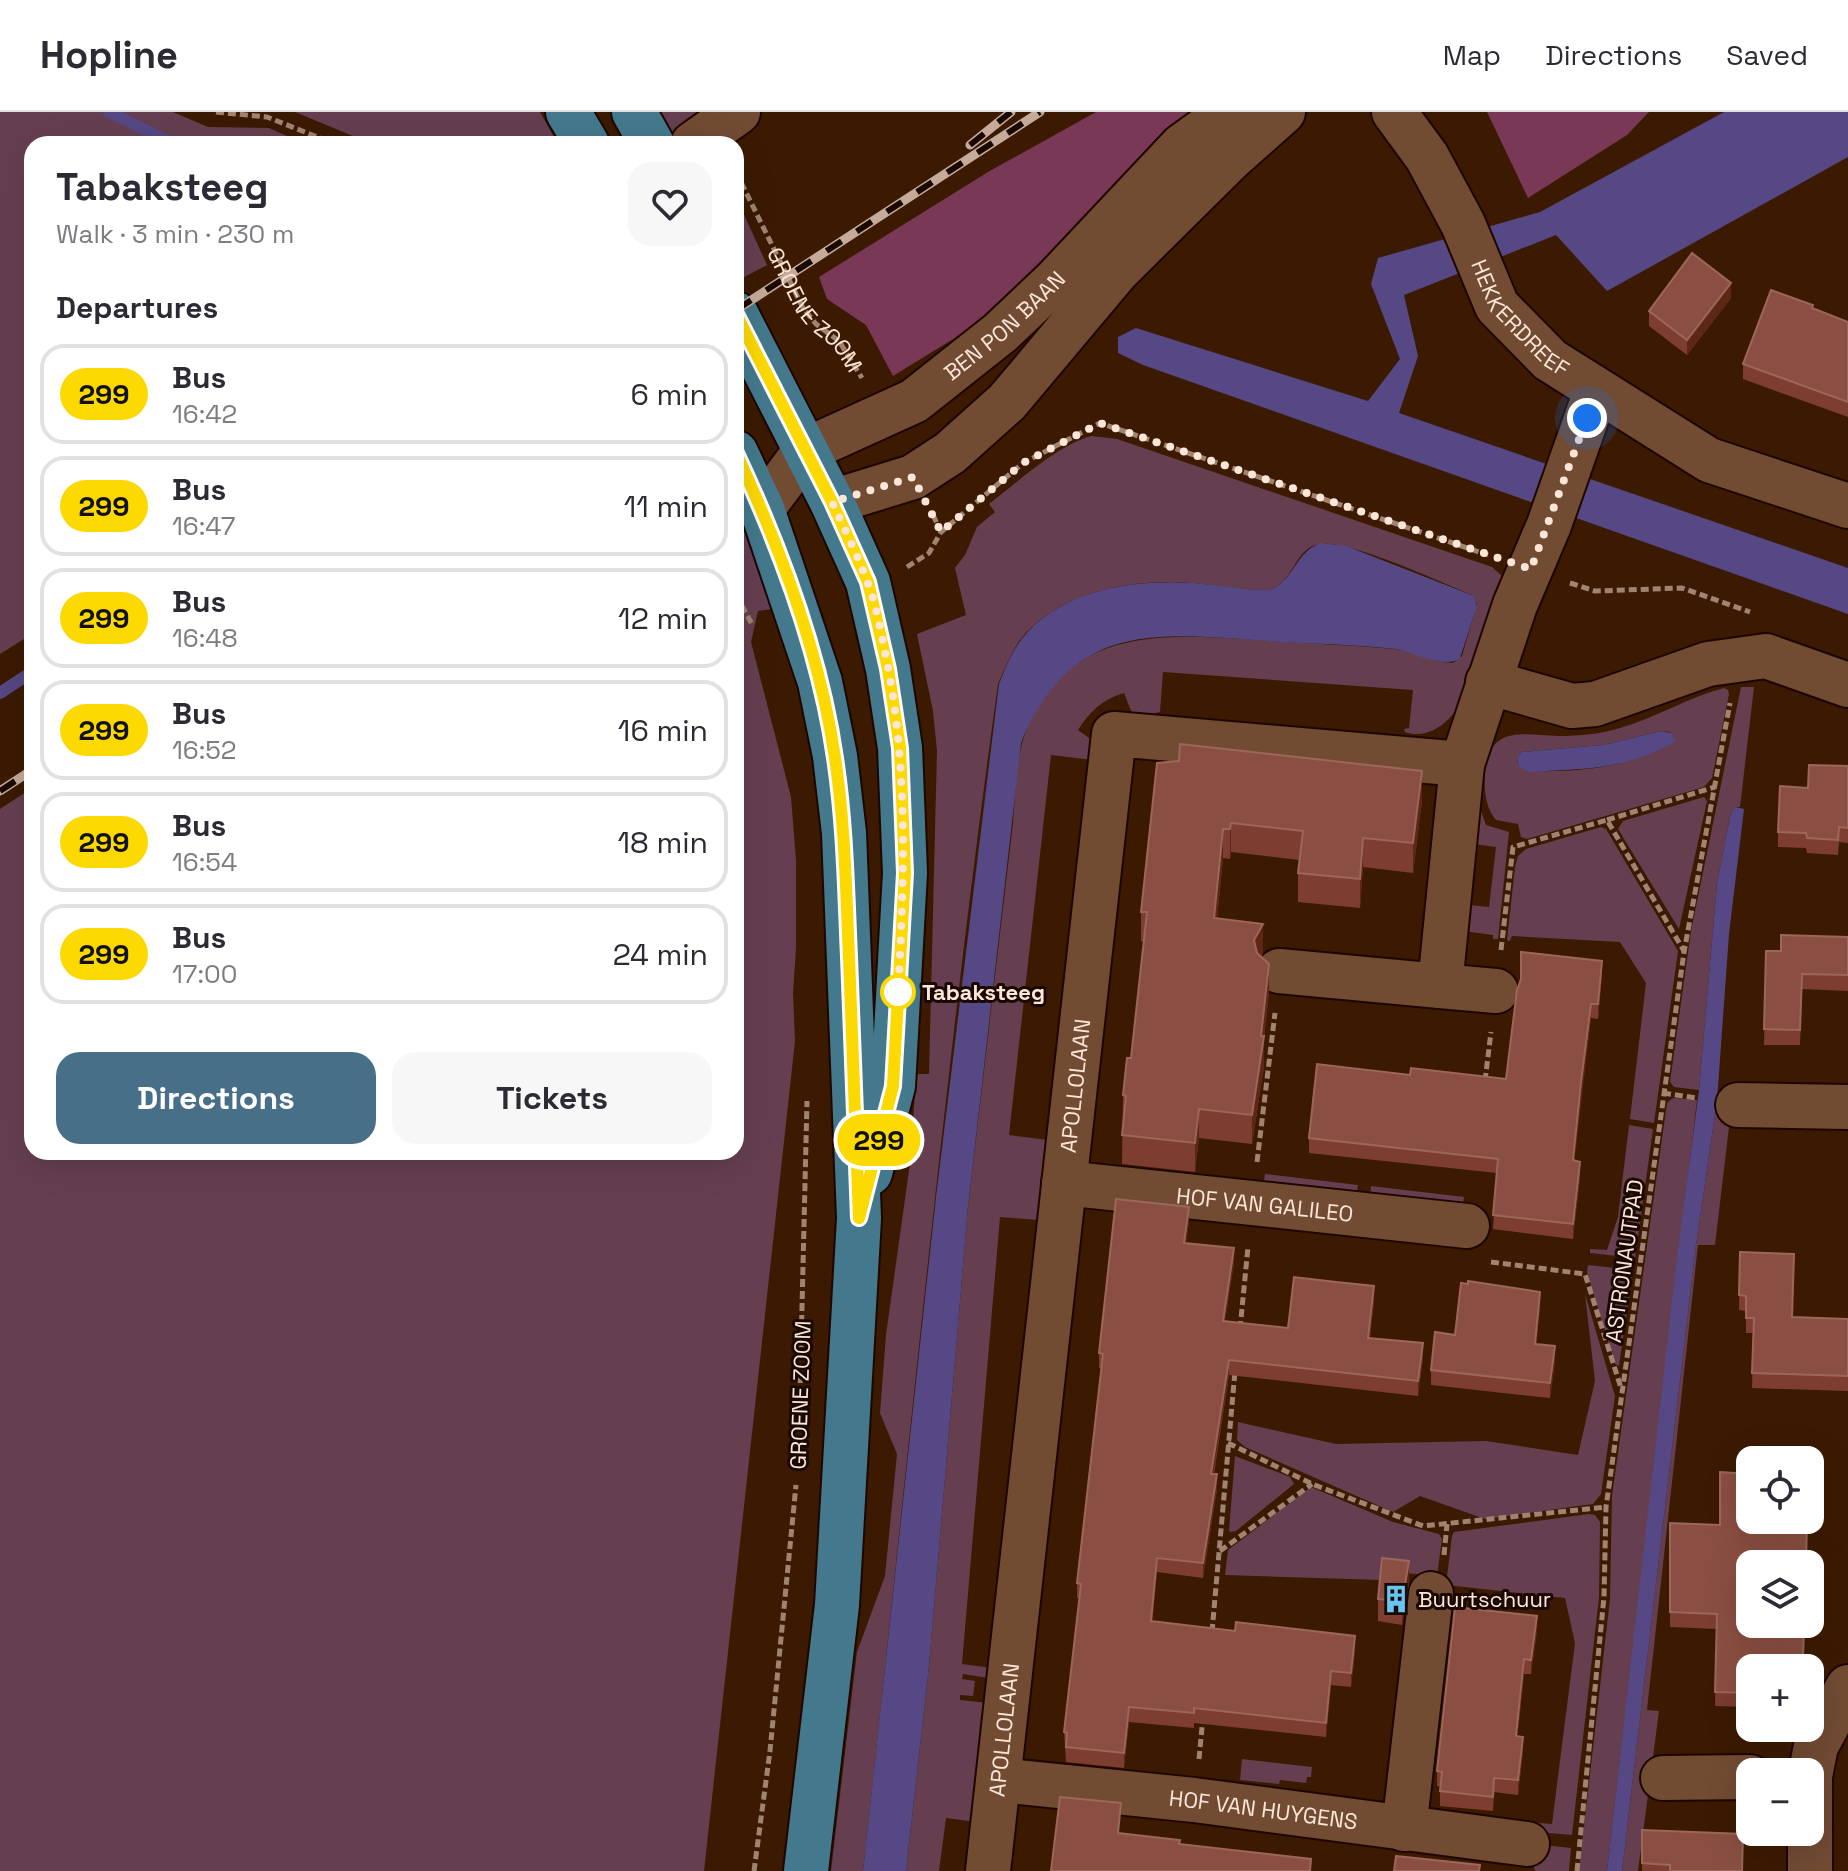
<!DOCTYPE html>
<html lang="en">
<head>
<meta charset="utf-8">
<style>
	body { margin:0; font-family:"Space Grotesk",sans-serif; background:#f7f7f7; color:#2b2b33; height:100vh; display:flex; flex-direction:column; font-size:30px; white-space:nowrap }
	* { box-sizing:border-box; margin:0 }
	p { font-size:26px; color:#7c7c81 }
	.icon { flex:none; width:44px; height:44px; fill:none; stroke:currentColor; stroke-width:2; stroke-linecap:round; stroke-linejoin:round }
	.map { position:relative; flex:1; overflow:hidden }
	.drawer { position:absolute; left:24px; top:24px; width:720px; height:1024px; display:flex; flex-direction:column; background:#fff; border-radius:24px; box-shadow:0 8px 32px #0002 }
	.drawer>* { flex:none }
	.badge { padding:0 16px; border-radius:26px; font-size:28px; line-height:52px }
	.fabs { position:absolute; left:1736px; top:1334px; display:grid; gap:16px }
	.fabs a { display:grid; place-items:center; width:88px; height:88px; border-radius:16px; background:#fff; box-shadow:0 8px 32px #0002; font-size:40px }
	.you { position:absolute; width:40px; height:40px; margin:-20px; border:6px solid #fff; border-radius:50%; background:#1a73e8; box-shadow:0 0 0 12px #1a73e833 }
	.map>.badge { position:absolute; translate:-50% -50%; box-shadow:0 0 0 4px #fff }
	h2 { padding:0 32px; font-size:30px; line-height:72px }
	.round { display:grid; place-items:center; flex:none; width:84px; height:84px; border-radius:24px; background:#f7f7f7 }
	.headline { display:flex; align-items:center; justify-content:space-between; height:136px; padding:0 32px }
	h1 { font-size:38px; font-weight:600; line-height:60px }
	.primary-button { display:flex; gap:16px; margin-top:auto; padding:16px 32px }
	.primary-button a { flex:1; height:92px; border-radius:24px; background:#477088; color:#fff; font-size:32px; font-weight:600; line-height:92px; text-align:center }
	.primary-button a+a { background:#f7f7f7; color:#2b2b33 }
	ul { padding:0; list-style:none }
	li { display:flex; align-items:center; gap:24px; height:100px; margin:0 16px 12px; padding:0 16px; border:4px solid #e1e1e2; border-radius:24px }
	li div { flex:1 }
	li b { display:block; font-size:30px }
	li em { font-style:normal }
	li .badge { min-width:88px; font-weight:700; text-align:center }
	header { display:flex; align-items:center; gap:48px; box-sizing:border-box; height:112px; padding:0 40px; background:#fff; border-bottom:2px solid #e1e1e2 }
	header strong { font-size:38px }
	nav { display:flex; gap:44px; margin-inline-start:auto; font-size:28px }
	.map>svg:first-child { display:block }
</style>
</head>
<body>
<header>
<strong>Hopline</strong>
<nav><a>Map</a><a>Directions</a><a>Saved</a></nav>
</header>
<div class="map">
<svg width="1848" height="1759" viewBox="0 0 1848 1759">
	<rect width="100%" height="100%" fill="#3c1a02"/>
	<g fill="#653f50" fill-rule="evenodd">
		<polygon points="0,0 173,0 208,15 269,16 305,32 32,32 32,522 0,542"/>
		<polygon points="295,0 540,0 558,32 372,32"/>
		<polygon points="653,0 697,0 712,32 669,32"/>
		<polygon points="736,85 767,153 737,169 736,168"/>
		<path d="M1092,324l25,3 375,128 10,9 2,10 -45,119c-10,19 -33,35 -54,27l-1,-3 5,-1 4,-38 -250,-18 -3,40 -26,6 -10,-25c-21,6 -35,19 -46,37l22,16 -7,14 -42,-5 -42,380 39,5 1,-5 6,6 -12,81 -5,3v-5l-38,-3 -38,447 38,5 1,-5 4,1 2,5 -17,154 -1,4 -5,1v-6l-38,-5 -7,53h-33l23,-205 39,-459 45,-384c3,-34 2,-69 17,-102 45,-100 151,-86 242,-80 40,3 81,4 122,8 20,2 39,13 59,14l9,-7 15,-52 -5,-9c-29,-12 -131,-60 -157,-50 -22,8 -22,39 -47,45 -33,0 -65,-8 -98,-8 -53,0 -115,14 -150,58 -9,13 -15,29 -22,44 -55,394 -91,791 -135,1187h-32l26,-219 28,-76 12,-122 -17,-41 6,-78 25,-179 5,-82h13l8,-323 -4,-40 -16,-77 49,-19 -11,-47 10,-13 12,-28 18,-15 -6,-8c29,-22 68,-59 103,-68zM963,1562l38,6 -1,4 -6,-1 -2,16h6l-1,5 -37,-4v-5l13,1 2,-15 -13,-2z"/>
		<polygon points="736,387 779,496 758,499 751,530 791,685 796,748 796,836 793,881 795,929 704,1759 0,1759 0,697 32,676 32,1040 736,1040"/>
		<polygon points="1741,575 1754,575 1740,695 1735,695 1731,700 1717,771 1699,978 1674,975 1670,970 1691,819"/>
		<path d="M1724,576l4,2 1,4 -17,84 -8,9 -177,52 -6,-2 -3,-13 -22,-4c-11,-13 -12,-31 -11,-47 4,-49 39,-38 74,-37 21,0 42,-2 61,-8 36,-10 68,-31 104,-40zM1661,619l9,1 4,10c-41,21 -69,27 -115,29 -16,0 -27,2 -41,-7l-1,-5 4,-7 82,-7z"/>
		<polygon points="1476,685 1486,713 1509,720 1498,827 1493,827 1493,823 1456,818 1460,792 1489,795 1496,735 1466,731"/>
		<polygon points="1704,685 1707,689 1679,817 1618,717 1623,709"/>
		<polygon points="1601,715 1606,717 1678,839 1654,1011 1630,1007 1646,871 1620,830 1512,824 1510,829 1507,828 1515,755 1518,744 1526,737"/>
		<polygon points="1673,986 1697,988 1607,1759 1579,1759 1610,1487 1612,1384 1667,991"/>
		<polygon points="1717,989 1731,998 1715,1133 1698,1133 1647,1598 1659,1599 1638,1759 1622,1759 1696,1133"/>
		<polygon points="1629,1013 1653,1017 1635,1146 1590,1141 1590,1137 1607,1138 1618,1105"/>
		<polygon points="1265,1062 1358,1073 1356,1087 1263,1077"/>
		<polygon points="1371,1074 1464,1085 1462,1099 1370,1089"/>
		<polygon points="1588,1153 1633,1158 1619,1254 1615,1252 1587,1160"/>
		<polygon points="1585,1182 1615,1284 1601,1382 1593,1392 1485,1407 1420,1384 1393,1400 1245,1335 1237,1328 1238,1310 1336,1332 1486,1329 1578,1343 1595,1269"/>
		<polygon points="1235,1344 1290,1365 1294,1372 1236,1419 1231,1420 1229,1419"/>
		<polygon points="1311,1375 1393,1410 1439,1422 1442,1427 1437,1464 1384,1459 1382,1468 1225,1463 1228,1438"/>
		<polygon points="1589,1402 1595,1403 1600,1410 1599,1485 1572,1723 1526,1719 1527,1710 1552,1712 1575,1531 1565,1486 1446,1473 1452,1424 1454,1420"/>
		<polygon points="1242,1647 1312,1655 1311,1665 1307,1665 1306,1671 1280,1668 1279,1672 1240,1668"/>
		<polygon points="1526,1731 1571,1736 1569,1759 1535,1759"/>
	</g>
	<g fill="#783856">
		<polygon points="1096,0 1201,0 1054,135 1048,147 984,208 893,264 866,213 827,187 819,165 988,60"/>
		<polygon points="1487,0 1649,0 1627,23 1528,86"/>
	</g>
	<g fill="#554884">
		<polygon points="1724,0 1848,0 1848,45 1607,179 1556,123 1404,183 1418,244 1399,301 1848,456 1848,502 1143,253 1118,241 1118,225 1136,216 1368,289 1400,247 1371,172 1378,146 1540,100"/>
		<path d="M1321,431l25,3 128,50 3,10 -17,52c-15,12 -46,-6 -64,-9 -42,-5 -86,-5 -129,-8 -113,-8 -195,-20 -246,102l-53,464 -39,459 -23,205h-43l73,-674 63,-513c6,-15 12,-31 22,-44 39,-51 113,-61 173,-57 25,2 49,7 74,7 26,-7 27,-39 53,-47z"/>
		<path d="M1661,619l10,2 4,9c-53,29 -88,26 -145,30l-11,-5 -2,-8 4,-7 82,-7z"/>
		<polygon points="1735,695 1744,697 1729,822 1717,989 1696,1133 1622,1759 1607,1759 1677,1146 1699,978 1717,771 1731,700"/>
	</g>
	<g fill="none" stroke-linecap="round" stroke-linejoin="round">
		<g stroke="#554884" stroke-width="12">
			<polyline points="109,0 173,32"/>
			<polyline points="0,581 32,560"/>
		</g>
		<defs>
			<g id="minor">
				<path id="s2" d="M1394,0l33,45 36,67 34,82 53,54 159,100 139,46"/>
				<polyline points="693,32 738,0"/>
				<polyline points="832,390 913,365 950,341 1007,290 1117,159 1230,47 1283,0"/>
				<path id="s3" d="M762,397l44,-59 108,-49 86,-68 55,-52 127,-135 47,-34"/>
				<polyline points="1488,570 1572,594 1595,592 1708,552 1766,544 1848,573"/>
				<polyline points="1279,859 1440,874 1462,652"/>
				<polyline points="1440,874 1496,879"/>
				<polyline points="1738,993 1848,995"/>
				<path id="s4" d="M1064,1071l403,43"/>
				<polyline points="1663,1666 1750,1665"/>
				<path id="s5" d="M999,1668l195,20 333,44"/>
				<polyline points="1404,1717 1431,1482"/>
				<path id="s6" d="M988,1759l126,-1137 348,30 53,-159 34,-80 47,-134"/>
				<polyline points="1810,1759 1810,1664 1816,1634 1848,1575"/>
			</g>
			<g id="major">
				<polyline points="568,0 587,32"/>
				<polyline points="634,0 652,32"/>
				<polyline points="736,202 832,390 868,470 888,557 900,636 905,761 893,974 870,1061"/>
				<polyline points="736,341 762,397 820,570 835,644 844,721 859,1106 837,1493 806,1759"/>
			</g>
		</defs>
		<use href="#minor" stroke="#1e0600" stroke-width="48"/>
		<use href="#major" stroke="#1e0600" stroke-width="48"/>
		<g stroke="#a08471" stroke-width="5" stroke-dasharray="8 4" stroke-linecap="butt">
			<polyline points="216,0 267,5 335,32"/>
			<path id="s1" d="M736,60l67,136 13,16 23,17 23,37"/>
			<polyline points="933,403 941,420"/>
			<polyline points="907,455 929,441 941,420 1023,351 1100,311 1488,443"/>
			<polyline points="1570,471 1595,479 1682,476 1750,500"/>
			<polyline points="736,483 753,514"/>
			<polyline points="1607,708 1715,675"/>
			<polyline points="1501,838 1513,735 1607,708 1684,839"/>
			<polyline points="1485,969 1491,920"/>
			<polyline points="1663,981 1697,986"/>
			<polyline points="1257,1050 1275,901"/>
			<polyline points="1491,1150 1585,1162 1621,1276"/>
			<polyline points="1240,1217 1248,1135"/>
			<polyline points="799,1319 807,989"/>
			<polyline points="1228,1331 1312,1372 1423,1414 1606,1395"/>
			<polyline points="1220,1439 1312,1372"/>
			<polyline points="1444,1443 1447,1412"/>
			<polyline points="1212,1520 1235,1259"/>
			<polyline points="1199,1647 1203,1605"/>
			<polyline points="754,1759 770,1639 796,1373"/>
			<polyline points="1577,1759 1604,1485 1606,1395 1684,840 1730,591"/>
		</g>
		<use href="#minor" stroke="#724b33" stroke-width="44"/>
		<use href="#major" stroke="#44798d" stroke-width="44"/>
		<defs>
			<g id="rail">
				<polyline points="970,33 1011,0"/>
				<polyline points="736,198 1040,0"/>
				<polyline points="0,679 32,658"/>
			</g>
		</defs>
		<use href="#rail" stroke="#c6ab9b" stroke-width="9"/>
		<use href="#rail" stroke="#190902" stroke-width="6" stroke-dasharray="18" stroke-linecap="butt"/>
	</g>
	<g fill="#7d3d31">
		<polygon points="1731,186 1687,243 1649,214 1649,199"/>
		<polygon points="1813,197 1848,210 1848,305 1743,267 1743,252"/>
		<polygon points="1157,651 1422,688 1413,761 1363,755 1360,796 1298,790 1298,761 1299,748 1231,740 1230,747 1223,746 1217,807 1263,841 1261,845 1269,881 1264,926 1264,954 1252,1032 1199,1026 1195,1060 1122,1052 1123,983 1131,946 1144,830 1141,829 1141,800"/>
		<polygon points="1848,654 1848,731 1839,730 1838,743 1807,741 1806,736 1778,735 1778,720 1808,676"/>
		<polygon points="1848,825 1848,879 1802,877 1800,933 1764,933 1766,839 1781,839"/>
		<polygon points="1602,863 1598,907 1591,906 1581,984 1574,1049 1580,1064 1573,1127 1493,1117 1497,1061 1309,1041 1309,1026 1410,963 1506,967"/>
		<polygon points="1189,1109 1186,1131 1234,1151 1225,1209 1288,1216 1374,1189 1370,1226 1423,1246 1418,1284 1229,1263 1214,1362 1217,1377 1203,1466 1157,1460 1152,1510 1355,1538 1351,1575 1331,1573 1326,1625 1194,1611 1194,1616 1129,1610 1124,1656 1066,1650 1064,1620 1079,1486 1077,1486 1077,1471 1101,1256 1099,1256 1099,1241"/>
		<polygon points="1740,1140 1793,1205 1848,1207 1848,1279 1752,1276 1753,1221 1746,1221 1746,1199 1739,1198"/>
		<polygon points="1540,1195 1536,1232 1555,1249 1550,1286 1431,1273 1431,1258"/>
		<polygon points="1670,1411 1804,1512 1803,1556 1750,1556 1750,1595 1715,1594 1717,1517 1670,1515"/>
		<polygon points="1409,1471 1402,1513 1378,1509 1378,1487"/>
		<polygon points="1537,1519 1531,1562 1524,1562 1520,1600 1517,1624 1523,1639 1518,1683 1494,1680 1493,1699 1440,1694 1440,1674 1437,1674 1437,1659"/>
		<polygon points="1642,1718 1743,1759 1642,1759"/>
	</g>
	<g fill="#5d2716">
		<polygon points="1731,171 1731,186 1687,243 1687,228"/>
		<polygon points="1422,659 1422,688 1413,761 1413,731"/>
		<polygon points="1231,711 1231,740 1230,747 1230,717"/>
		<polygon points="1223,717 1223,746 1214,836 1214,806"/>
		<polygon points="1363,726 1363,755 1360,796 1360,767"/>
		<polygon points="1263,812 1263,841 1254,857 1254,828"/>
		<polygon points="1602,849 1602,863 1598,907 1598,892"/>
		<polygon points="1269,852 1269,881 1264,926 1264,954 1252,1032 1252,1003"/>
		<polygon points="1591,892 1591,906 1573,1063 1573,1048 1581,970"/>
		<polygon points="1199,997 1199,1026 1195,1060 1195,1031"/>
		<polygon points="1580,1050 1580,1064 1573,1127 1573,1112"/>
		<polygon points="1189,1095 1189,1109 1184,1146 1184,1131"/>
		<polygon points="1234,1136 1234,1151 1223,1223 1223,1209"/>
		<polygon points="1374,1174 1374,1189 1368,1240 1368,1226"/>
		<polygon points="1540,1180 1540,1195 1535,1247 1535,1232"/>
		<polygon points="1423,1231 1423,1246 1418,1284 1418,1269"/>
		<polygon points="1555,1234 1555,1249 1550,1286 1550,1271"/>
		<polygon points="1229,1248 1229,1263 1211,1376 1211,1362"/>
		<polygon points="1217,1362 1217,1377 1203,1466 1203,1451"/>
		<polygon points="1157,1446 1157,1460 1151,1524 1151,1509"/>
		<polygon points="1409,1449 1409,1471 1402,1513 1402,1490"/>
		<polygon points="1537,1504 1537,1519 1531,1562 1531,1548"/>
		<polygon points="1355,1524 1355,1538 1351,1575 1351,1561"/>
		<polygon points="1524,1547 1524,1562 1516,1638 1516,1624"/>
		<polygon points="1331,1559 1331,1573 1326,1625 1326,1611"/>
		<polygon points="1129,1595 1129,1610 1124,1656 1124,1641"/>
		<polygon points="1523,1625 1523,1639 1518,1683 1518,1668"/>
	</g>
	<g fill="#8a4f42" stroke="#9c665a" stroke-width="2">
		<polygon points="1692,141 1731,171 1687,228 1649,199"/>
		<polygon points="1771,178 1813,193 1812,196 1848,210 1848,290 1743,252"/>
		<polygon points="1180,632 1422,659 1413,731 1363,726 1360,767 1298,761 1303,719 1231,711 1230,717 1223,717 1214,806 1263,812 1254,828 1257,841 1269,852 1261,924 1264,924 1252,1003 1199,997 1195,1031 1122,1023 1126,984 1123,983 1127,946 1131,946 1147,800 1141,800 1157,651 1179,649"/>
		<polygon points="1809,653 1848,654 1848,716 1839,715 1838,728 1807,726 1806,721 1778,720 1780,674 1808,676"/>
		<polygon points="1781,823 1848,825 1848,863 1802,862 1800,918 1764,917 1766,839 1781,839"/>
		<polygon points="1521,840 1602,849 1598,892 1591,892 1581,970 1573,1048 1580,1050 1573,1112 1493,1103 1498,1047 1309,1026 1317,952 1410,963 1411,956 1506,967 1517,878 1521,867"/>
		<polygon points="1116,1087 1189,1095 1184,1131 1234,1136 1223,1209 1288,1216 1294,1165 1336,1170 1374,1174 1368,1226 1423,1231 1418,1269 1229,1248 1211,1362 1217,1362 1203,1451 1157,1446 1151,1509 1235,1519 1236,1510 1355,1524 1351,1561 1331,1559 1326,1611 1194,1596 1194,1601 1129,1595 1124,1641 1066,1635 1067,1621 1064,1620 1081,1472 1077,1471 1103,1242 1099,1241"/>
		<polygon points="1740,1140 1794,1142 1792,1205 1848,1207 1848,1264 1752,1261 1754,1206 1746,1206 1746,1184 1739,1183"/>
		<polygon points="1468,1169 1540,1180 1535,1232 1555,1234 1550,1271 1431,1258 1435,1220 1455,1223 1461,1171 1468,1172"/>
		<polygon points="1720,1360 1750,1362 1750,1408 1807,1408 1806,1452 1750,1452 1750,1512 1804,1512 1803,1550 1779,1549 1779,1556 1750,1556 1750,1581 1715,1580 1717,1502 1670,1500 1670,1411 1720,1413"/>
		<polygon points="1382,1446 1409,1449 1402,1490 1378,1487"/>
		<polygon points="1455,1495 1537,1504 1531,1548 1524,1547 1520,1585 1516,1624 1523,1625 1518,1668 1494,1666 1493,1685 1440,1679 1442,1660 1437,1659"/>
		<polygon points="1060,1685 1121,1691 1118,1721 1180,1728 1179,1732 1311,1747 1310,1759 1051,1759"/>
		<polygon points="1642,1718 1743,1722 1742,1759 1670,1759 1670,1753 1642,1751"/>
		<polygon points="1396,1744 1480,1753 1479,1759 1394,1759"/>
	</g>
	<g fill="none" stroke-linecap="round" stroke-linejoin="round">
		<defs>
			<path id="line" d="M736,202l96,188 36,80 20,87 12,79 5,125 -12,213 -34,132c-4,-87 -7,-174 -10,-261 -3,-66 -4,-133 -14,-199 -15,-105 -54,-209 -99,-305"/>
		</defs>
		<use href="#line" stroke="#fff" stroke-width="18"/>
		<use href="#line" stroke="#fcd900" stroke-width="12"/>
		<path stroke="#fde5d7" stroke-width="8" stroke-dasharray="0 14.4" d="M898,880v3c6,-115 11,-229 -13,-343 -5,-23 -9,-49 -18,-71 -10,-27 -23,-53 -35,-79l81,-25 28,55 82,-69 77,-40 431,146 56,-151"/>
	</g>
	<defs>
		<symbol id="building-bare" viewBox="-9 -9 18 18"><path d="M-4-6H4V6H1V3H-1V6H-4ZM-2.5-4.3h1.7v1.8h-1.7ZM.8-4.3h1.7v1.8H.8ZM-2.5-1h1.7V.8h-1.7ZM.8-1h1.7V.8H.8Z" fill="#69c4f1" stroke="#190902" stroke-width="2.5" paint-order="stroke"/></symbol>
	</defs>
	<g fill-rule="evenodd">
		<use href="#building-bare" x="1376" y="1467" width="40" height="40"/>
	</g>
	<circle fill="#fff" stroke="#fcd900" stroke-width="4" cx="898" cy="880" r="16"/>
	<g text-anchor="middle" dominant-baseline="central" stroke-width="6" stroke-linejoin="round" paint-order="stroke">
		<g font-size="22" fill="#fde5d7" stroke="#190902">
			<text stroke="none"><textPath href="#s1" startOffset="160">GROENE ZOOM</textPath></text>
			<text stroke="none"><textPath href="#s2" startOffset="244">HEKKERDREEF</textPath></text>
			<text stroke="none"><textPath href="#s3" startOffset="310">BEN PON BAAN</textPath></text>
			<text stroke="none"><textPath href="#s6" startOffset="790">APOLLOLAAN</textPath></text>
			<text stroke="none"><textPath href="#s4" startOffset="202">HOF VAN GALILEO</textPath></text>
			<text transform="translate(1624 1149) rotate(-82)">ASTRONAUTPAD</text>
			<text transform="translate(800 1283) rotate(-88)">GROENE ZOOM</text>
			<text stroke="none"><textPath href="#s6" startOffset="142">APOLLOLAAN</textPath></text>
			<text stroke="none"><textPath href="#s5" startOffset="266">HOF VAN HUYGENS</textPath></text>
		</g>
		<g font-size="22" font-weight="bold" fill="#fde5d7" stroke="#190902" text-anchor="start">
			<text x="922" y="880">Tabaksteeg</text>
		</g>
		<g font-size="22" fill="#fde5d7" stroke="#190902" text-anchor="start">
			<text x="1418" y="1487">Buurtschuur</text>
		</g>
	</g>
</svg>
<div class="fabs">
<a><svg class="icon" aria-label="locate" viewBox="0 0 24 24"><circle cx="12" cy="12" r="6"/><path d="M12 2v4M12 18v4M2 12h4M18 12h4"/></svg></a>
<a><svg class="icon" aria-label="layers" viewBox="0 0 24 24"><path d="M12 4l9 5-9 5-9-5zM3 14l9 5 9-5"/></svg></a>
<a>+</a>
<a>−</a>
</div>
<div class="you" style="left:1587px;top:306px"></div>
<b class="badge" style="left:879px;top:1028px;background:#fcd900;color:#111">299</b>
<section class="drawer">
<div class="headline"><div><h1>Tabaksteeg</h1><p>Walk · 3 min · 230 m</p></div><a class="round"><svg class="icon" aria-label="heart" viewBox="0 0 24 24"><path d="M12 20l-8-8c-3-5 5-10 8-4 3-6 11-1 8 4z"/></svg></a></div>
<h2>Departures</h2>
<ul>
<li><span class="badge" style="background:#fcd900;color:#111">299</span><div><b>Bus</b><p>16:42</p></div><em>6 min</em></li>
<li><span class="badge" style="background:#fcd900;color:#111">299</span><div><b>Bus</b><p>16:47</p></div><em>11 min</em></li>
<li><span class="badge" style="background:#fcd900;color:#111">299</span><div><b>Bus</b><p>16:48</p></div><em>12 min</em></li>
<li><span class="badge" style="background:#fcd900;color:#111">299</span><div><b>Bus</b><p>16:52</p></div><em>16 min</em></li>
<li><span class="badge" style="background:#fcd900;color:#111">299</span><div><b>Bus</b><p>16:54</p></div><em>18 min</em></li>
<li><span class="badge" style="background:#fcd900;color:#111">299</span><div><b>Bus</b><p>17:00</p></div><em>24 min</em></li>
</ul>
<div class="primary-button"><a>Directions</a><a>Tickets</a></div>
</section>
</div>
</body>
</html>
